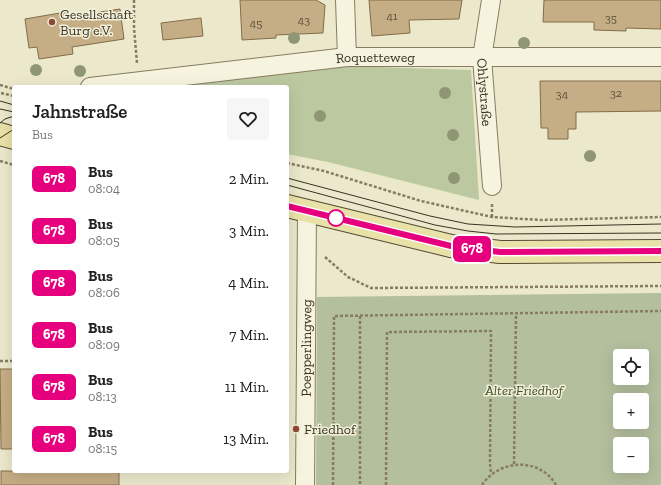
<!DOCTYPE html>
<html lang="de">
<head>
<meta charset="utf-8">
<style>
	body { margin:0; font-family:"Zilla Slab",serif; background:#f6f6f6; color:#222; height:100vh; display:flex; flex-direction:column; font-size:15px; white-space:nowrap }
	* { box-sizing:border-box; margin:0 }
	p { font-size:13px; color:#767676 }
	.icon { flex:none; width:22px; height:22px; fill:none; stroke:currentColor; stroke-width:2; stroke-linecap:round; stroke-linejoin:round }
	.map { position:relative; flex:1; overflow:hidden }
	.drawer { position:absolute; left:12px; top:85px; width:277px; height:388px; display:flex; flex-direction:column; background:#fff; border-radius:4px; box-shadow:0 4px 16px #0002 }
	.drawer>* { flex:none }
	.badge { padding:0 8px; border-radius:6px; font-size:14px; line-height:26px }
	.tools { position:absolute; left:613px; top:349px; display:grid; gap:8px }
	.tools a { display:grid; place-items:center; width:36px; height:36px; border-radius:4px; background:#fff; box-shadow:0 4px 16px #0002; font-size:20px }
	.map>.badge { position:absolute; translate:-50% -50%; box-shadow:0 0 0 2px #fff }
	.round { display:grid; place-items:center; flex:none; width:42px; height:42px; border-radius:4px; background:#f6f6f6 }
	.summary { display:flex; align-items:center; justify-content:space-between; height:68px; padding:0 20px }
	h1 { font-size:19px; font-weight:600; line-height:30px }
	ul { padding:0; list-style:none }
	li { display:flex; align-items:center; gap:12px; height:52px; padding:0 20px }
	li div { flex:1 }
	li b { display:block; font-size:15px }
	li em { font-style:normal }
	li .badge { min-width:44px; font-weight:700; text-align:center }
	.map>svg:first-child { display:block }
</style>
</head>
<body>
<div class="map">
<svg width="661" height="485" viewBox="0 0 661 485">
	<rect width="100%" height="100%" fill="#ebe8cb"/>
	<polygon fill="#bcc9a0" points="347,66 471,70 479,200 328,162 287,154 287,87 135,87"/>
	<path fill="#b4bf9e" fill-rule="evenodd" d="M661,293v192h-345l1,-188zM620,356h22v22h-22zM620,400h22v22h-22zM620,444h22v22h-22z"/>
	<g fill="#c5ad85" stroke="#836c49">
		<polygon points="240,0 316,0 325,5 323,33 276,35 276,38 242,40"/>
		<polygon points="369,0 462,0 459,19 409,20 410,33 372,36"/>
		<polygon points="544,0 661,0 661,29 626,28 626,31 594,30 594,22 543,22"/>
		<polygon points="120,9 124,39 72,47 73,54 39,59 37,47 29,48 25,19 66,12 67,17"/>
		<polygon points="201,18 203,36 163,40 161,23"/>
		<polygon points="540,81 661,81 661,111 576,112 576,129 568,129 568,139 548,139 548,128 541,128"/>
		<polygon points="0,369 14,369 14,449 1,449"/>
		<rect x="1" y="471" width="118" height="14"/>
	</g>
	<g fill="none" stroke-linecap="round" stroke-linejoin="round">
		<defs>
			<g id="street">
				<polyline points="345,0 347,57"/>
				<path id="s1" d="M491,0l-9,58 10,128"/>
				<path id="s2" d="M90,87l257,-30h314"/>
				<path id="s3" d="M305,485l2,-274"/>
			</g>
			<g id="primary">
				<polyline points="0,134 14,138"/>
				<polyline points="287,206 451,246 500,252 661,251"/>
			</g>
		</defs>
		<use href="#street" stroke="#877c61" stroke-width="20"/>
		<use href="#primary" stroke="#554a34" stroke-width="24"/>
		<g stroke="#877c61" stroke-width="2.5" stroke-dasharray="3 2" stroke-linecap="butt">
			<polyline points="134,0 134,28 137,63"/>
			<polyline points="0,85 14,89"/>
			<polyline points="1,93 14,96"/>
			<polyline points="0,161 14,165"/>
			<polyline points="287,163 324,171 421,201 492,217 541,220 661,217"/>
			<polyline points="492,204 492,217"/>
			<polyline points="325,257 348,277 371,288 661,286"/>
			<polyline points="360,316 360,485"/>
			<polyline points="0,361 14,361"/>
			<polyline points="514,464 516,314"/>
			<polyline points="333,485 334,316 661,311"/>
			<polyline points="386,485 387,332 491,331 490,464 491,474"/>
			<path d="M482,485c17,-26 58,-28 74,0"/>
		</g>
		<use href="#street" stroke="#f6f4de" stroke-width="18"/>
		<use href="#primary" stroke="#e9e2a8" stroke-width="22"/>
		<g stroke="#393223" stroke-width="1">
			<polyline points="0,101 14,105"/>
			<polyline points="0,109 14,112"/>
			<polyline points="0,123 5,119 14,116"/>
			<polyline points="0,138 14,129"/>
			<polyline points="287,178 430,216 468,224 515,227 661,224"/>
			<polyline points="287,185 435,225 468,231 496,234 661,233"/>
		</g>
	</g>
	<g fill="#8e9673">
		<circle cx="294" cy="38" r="6"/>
		<circle cx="524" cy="43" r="6"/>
		<circle cx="36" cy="70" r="6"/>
		<circle cx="80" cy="71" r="6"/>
		<circle cx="445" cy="93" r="6"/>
		<circle cx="320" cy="116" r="6"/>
		<circle cx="453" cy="135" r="6"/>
		<circle cx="590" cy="156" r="6"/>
		<circle cx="454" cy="178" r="6"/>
	</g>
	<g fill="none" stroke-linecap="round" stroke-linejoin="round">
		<defs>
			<polyline id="line" points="287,206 451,246 500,252 661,251"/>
		</defs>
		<use href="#line" stroke="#fff" stroke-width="9"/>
		<use href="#line" stroke="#e6007e" stroke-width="6"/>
	</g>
	<g fill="#904836" stroke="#f3f1da" stroke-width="1.5">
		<circle cx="52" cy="22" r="4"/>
		<circle cx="296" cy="429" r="4"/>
	</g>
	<circle fill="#fff" stroke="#e6007e" stroke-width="2" cx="336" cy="218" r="8"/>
	<g text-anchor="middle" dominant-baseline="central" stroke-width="3" stroke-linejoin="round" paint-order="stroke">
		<g font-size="12" fill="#5c513c">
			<text x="392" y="16">41</text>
			<text x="611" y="18">35</text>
			<text x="304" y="20">43</text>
			<text x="256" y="23">45</text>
			<text x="616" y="93">32</text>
			<text x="562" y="94">34</text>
		</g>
		<g font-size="14" fill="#393223" stroke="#f3f1da" text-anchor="start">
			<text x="60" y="14">Gesellschaft<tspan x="60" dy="16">Burg e.V.</tspan></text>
			<text x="304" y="429">Friedhof</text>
		</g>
		<g font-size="14" fill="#393223" stroke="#f3f1da">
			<text stroke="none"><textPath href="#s2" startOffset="287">Roquetteweg</textPath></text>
			<text stroke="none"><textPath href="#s1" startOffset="93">Ohlystraße</textPath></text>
			<text stroke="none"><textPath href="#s3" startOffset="137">Poepperlingweg</textPath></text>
		</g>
		<g font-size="14" font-style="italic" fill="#41532b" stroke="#f3f1da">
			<text x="524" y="390">Alter Friedhof</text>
		</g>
	</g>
</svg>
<div class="tools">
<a><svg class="icon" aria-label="locate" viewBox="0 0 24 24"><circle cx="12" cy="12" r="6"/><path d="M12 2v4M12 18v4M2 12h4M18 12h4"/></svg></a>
<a>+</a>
<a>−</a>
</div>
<b class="badge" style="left:472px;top:249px;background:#e6007e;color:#fff">678</b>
<section class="drawer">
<div class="summary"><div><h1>Jahnstraße</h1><p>Bus</p></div><a class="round"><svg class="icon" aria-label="heart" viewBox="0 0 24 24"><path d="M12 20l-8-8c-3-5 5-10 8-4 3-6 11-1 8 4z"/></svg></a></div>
<ul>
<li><span class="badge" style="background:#e6007e;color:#fff">678</span><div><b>Bus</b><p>08:04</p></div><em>2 Min.</em></li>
<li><span class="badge" style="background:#e6007e;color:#fff">678</span><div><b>Bus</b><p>08:05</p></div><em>3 Min.</em></li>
<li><span class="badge" style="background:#e6007e;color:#fff">678</span><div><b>Bus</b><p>08:06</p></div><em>4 Min.</em></li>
<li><span class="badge" style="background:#e6007e;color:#fff">678</span><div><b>Bus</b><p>08:09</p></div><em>7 Min.</em></li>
<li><span class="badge" style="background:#e6007e;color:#fff">678</span><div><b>Bus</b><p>08:13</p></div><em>11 Min.</em></li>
<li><span class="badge" style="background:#e6007e;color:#fff">678</span><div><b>Bus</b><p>08:15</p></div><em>13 Min.</em></li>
</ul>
</section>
</div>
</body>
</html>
